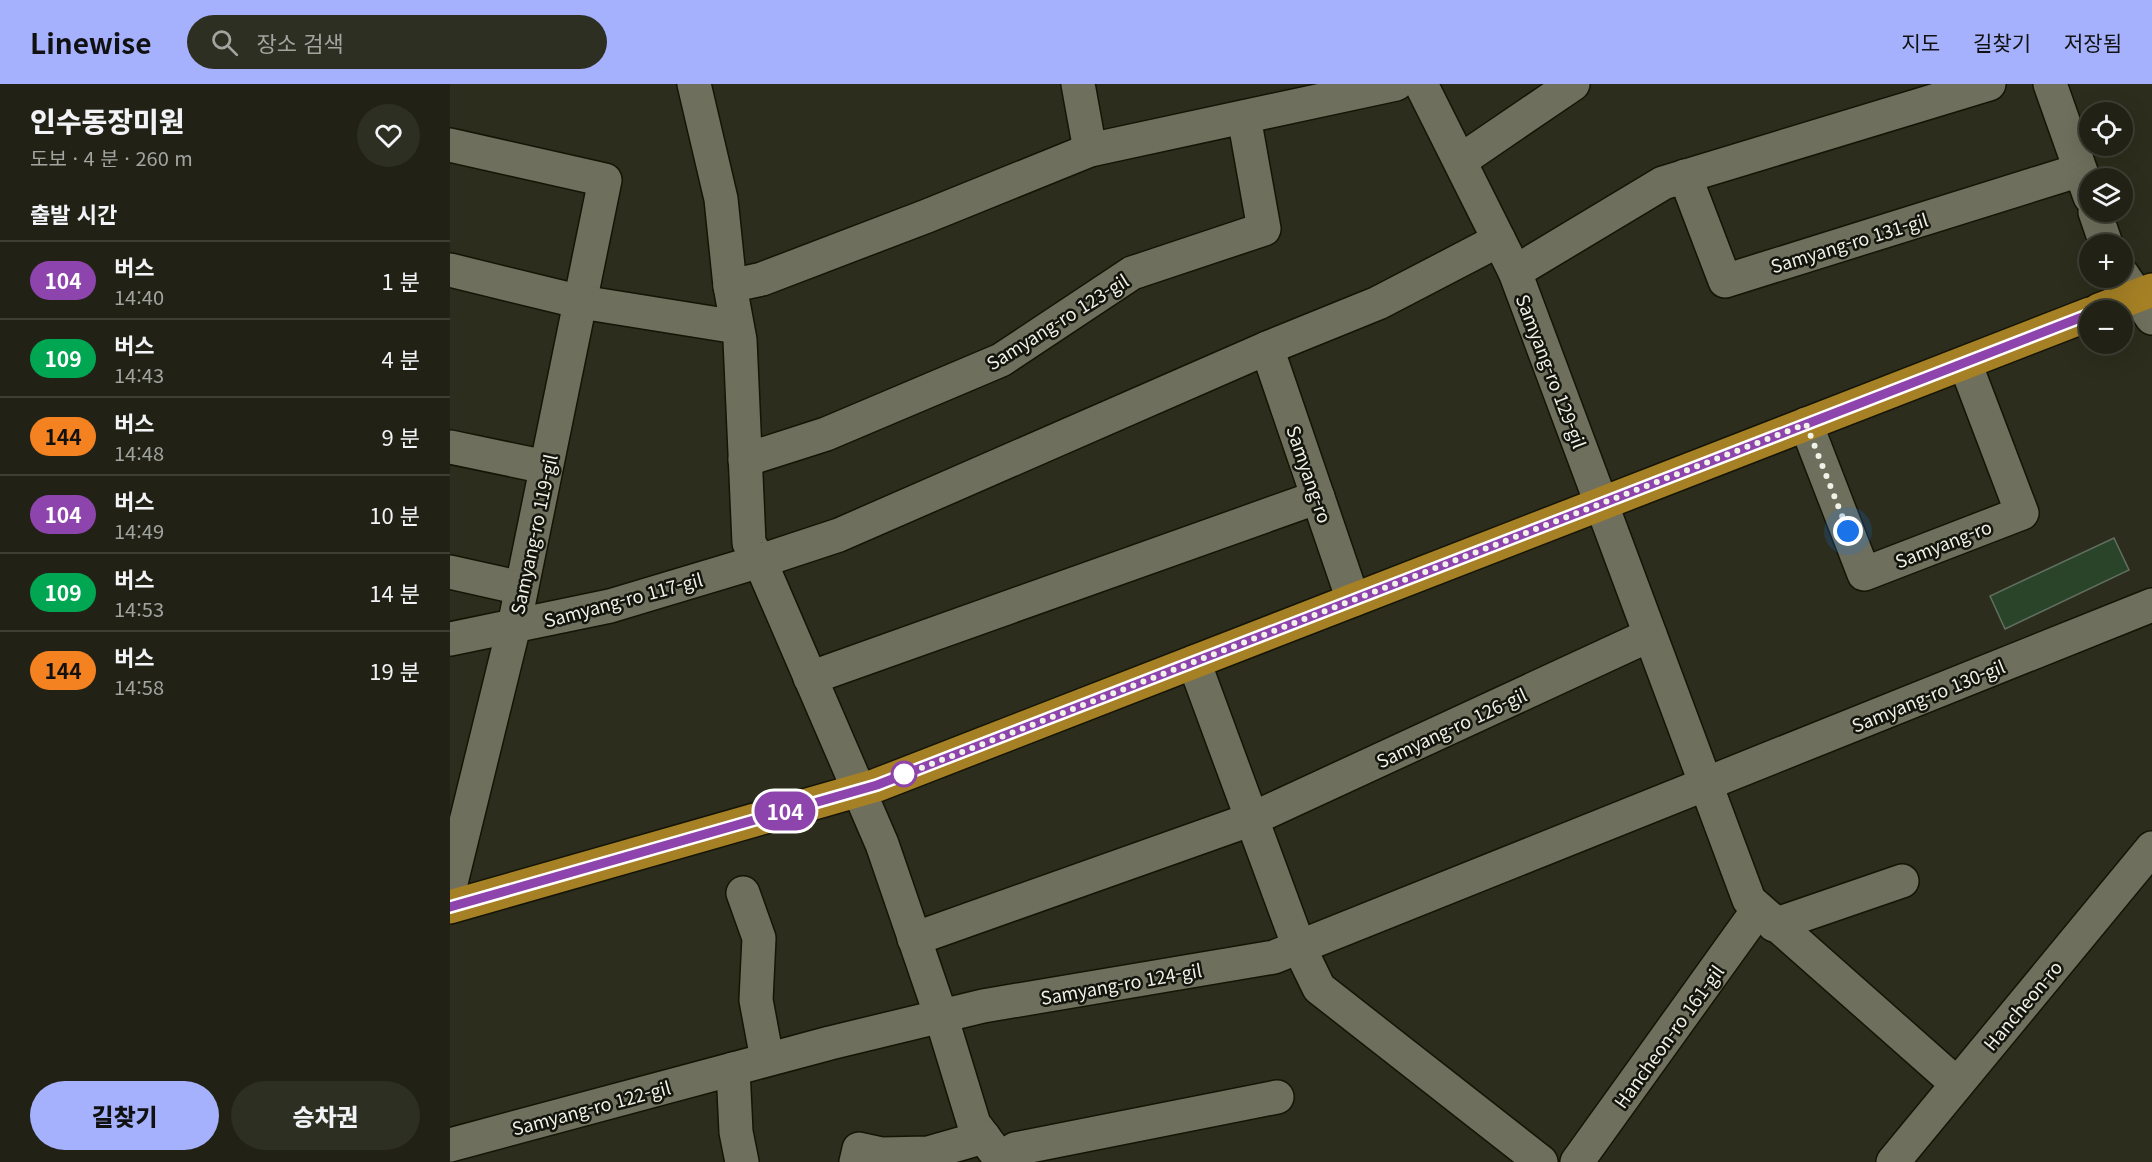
<!DOCTYPE html>
<html lang="ko">
<head>
<meta charset="utf-8">
<style>
	body { margin:0; font-family:Georgia,"Noto Sans KR",serif; background:#2d2f22; color:#f1f3f6; height:100vh; display:flex; flex-direction:column; font-size:22px; white-space:nowrap }
	* { box-sizing:border-box; margin:0 }
	p { font-size:20px; color:#a2a4a0 }
	.icon { flex:none; width:33px; height:33px; fill:none; stroke:currentColor; stroke-width:2; stroke-linecap:round; stroke-linejoin:round }
	.map { position:relative; flex:1; overflow:hidden }
	.sheet { display:flex; flex-direction:column; background:#212215; width:450px }
	.sheet>* { flex:none }
	.badge { padding:0 12px; border-radius:20px; font-size:21px; line-height:39px }
	.buttons { position:absolute; left:1629px; top:18px; display:grid; gap:12px }
	.buttons a { display:grid; place-items:center; width:54px; height:54px; border-radius:50%; background:#212215; box-shadow:0 6px 24px #0002,0 0 0 2px #3e3f34; font-size:30px }
	.you { position:absolute; width:30px; height:30px; margin:-15px; border:4px solid #fff; border-radius:50%; background:#1a73e8; box-shadow:0 0 0 9px #1a73e833 }
	.map>.badge { position:absolute; translate:-50% -50%; box-shadow:0 0 0 3px #fff }
	h2 { padding:0 30px; font-size:22px; line-height:54px }
	.round { display:grid; place-items:center; flex:none; width:63px; height:63px; border-radius:32px; background:#2d2f22 }
	.overview { display:flex; align-items:center; justify-content:space-between; height:102px; padding:0 30px }
	h1 { font-size:28px; font-weight:800; line-height:45px }
	.primary-button { display:flex; gap:12px; margin-top:auto; padding:12px 30px }
	.primary-button a { flex:1; height:69px; border-radius:36px; background:#a5b1fc; color:#111; font-size:24px; font-weight:800; line-height:69px; text-align:center }
	.primary-button a+a { background:#2d2f22; color:#f1f3f6 }
	ul { padding:0; list-style:none }
	li { display:flex; align-items:center; gap:18px; height:78px; padding:0 30px; border-top:2px solid #3e3f34 }
	li div { flex:1 }
	li b { display:block; font-size:22px }
	li em { font-style:normal }
	li .badge { min-width:66px; font-weight:700; text-align:center }
	header { display:flex; align-items:center; gap:36px; box-sizing:border-box; height:84px; padding:0 30px; background:#a5b1fc; color:#111 }
	header strong { font-size:28px }
	nav { display:flex; gap:33px; margin-inline-start:auto; font-size:21px }
	.search { width:420px; height:54px; background:#2d2f22; display:flex; align-items:center; gap:15px; box-sizing:border-box; padding:0 21px; border-radius:33px; color:#a2a4a0; font-size:22px }
	main { display:flex; flex:1; min-height:0 }
	.map>svg:first-child { display:block }
</style>
</head>
<body>
<header>
<strong>Linewise</strong>
<div class="search"><svg class="icon" aria-label="search" viewBox="0 0 24 24"><circle cx="10" cy="10" r="6"/><path d="M15 15l6 6"/></svg>장소 검색</div>
<nav><a>지도</a><a>길찾기</a><a>저장됨</a></nav>
</header>
<main>
<section class="sheet">
<div class="overview"><div><h1>인수동장미원</h1><p>도보 · 4 분 · 260 m</p></div><a class="round"><svg class="icon" aria-label="heart" viewBox="0 0 24 24"><path d="M12 20l-8-8c-3-5 5-10 8-4 3-6 11-1 8 4z"/></svg></a></div>
<h2>출발 시간</h2>
<ul>
<li><span class="badge" style="background:#8e44ad;color:#fff">104</span><div><b>버스</b><p>14:40</p></div><em>1 분</em></li>
<li><span class="badge" style="background:#00a651;color:#fff">109</span><div><b>버스</b><p>14:43</p></div><em>4 분</em></li>
<li><span class="badge" style="background:#f58220;color:#111">144</span><div><b>버스</b><p>14:48</p></div><em>9 분</em></li>
<li><span class="badge" style="background:#8e44ad;color:#fff">104</span><div><b>버스</b><p>14:49</p></div><em>10 분</em></li>
<li><span class="badge" style="background:#00a651;color:#fff">109</span><div><b>버스</b><p>14:53</p></div><em>14 분</em></li>
<li><span class="badge" style="background:#f58220;color:#111">144</span><div><b>버스</b><p>14:58</p></div><em>19 분</em></li>
</ul>
<div class="primary-button"><a>길찾기</a><a>승차권</a></div>
</section>
<div class="map">
<svg width="1702" height="1078" viewBox="0 0 1702 1078">
	<rect width="100%" height="100%" fill="#2c2d1c"/>
	<polygon fill="#2a442a" stroke="#616f60" stroke-width="1.5" points="1664,454 1679,486 1555,545 1540,512"/>
	<g fill="none" stroke-linecap="round" stroke-linejoin="round">
		<defs>
			<g id="minor">
				<polyline points="244,0 271,115 280,202 290,256 299,459 310,477 432,760 491,932 524,1040 551,1076 556,1078"/>
				<polyline points="628,0 640,66"/>
				<polyline points="971,0 1065,188 1299,816 1507,1000"/>
				<polyline points="1600,0 1640,113"/>
				<polyline points="0,61 155,96 64,542 0,803"/>
				<polyline points="1010,77 1123,0"/>
				<polyline points="1235,92 1275,197 1630,86"/>
				<polyline points="1645,128 1656,160"/>
				<polyline points="0,186 131,218 287,243"/>
				<polyline points="1065,188 1213,99 1539,0"/>
				<polyline points="1672,190 1702,234"/>
				<polyline points="280,202 312,195 477,132 640,66 946,0"/>
				<polyline points="817,264 903,516"/>
				<polyline points="1356,340 1414,490 1572,429 1515,279"/>
				<polyline points="0,363 96,383"/>
				<polyline points="295,376 376,350 551,276 682,189 814,145 794,33"/>
				<polyline points="0,488 71,504"/>
				<polyline points="0,555 160,522 310,477 389,451 817,264 928,219 1049,156"/>
				<polyline points="744,578 849,863 869,904 1091,1078"/>
				<polyline points="360,594 868,413"/>
				<polyline points="293,809 309,854 306,916 317,975"/>
				<polyline points="1324,841 1452,797"/>
				<polyline points="464,855 802,735 1200,551"/>
				<polyline points="283,985 286,1048 292,1078"/>
				<polyline points="0,1061 380,959 533,922 824,873 1702,521"/>
				<polyline points="551,1076 565,1065 827,1013"/>
				<polyline points="406,1078 409,1065 432,1070 478,1069 534,1053"/>
				<polyline points="1127,1078 1308,826"/>
				<polyline points="1443,1078 1702,764"/>
			</g>
			<g id="major">
				<polyline points="1649,226 1702,206"/>
				<polyline points="0,823 427,701 1640,230"/>
			</g>
		</defs>
		<use href="#minor" stroke="#151506" stroke-width="36"/>
		<use href="#major" stroke="#151506" stroke-width="36"/>
		<use href="#minor" stroke="#6e6f5c" stroke-width="33"/>
		<use href="#major" stroke="#a58025" stroke-width="33"/>
	</g>
	<g fill="none" stroke-linecap="round" stroke-linejoin="round">
		<defs>
			<polyline id="line" points="0,823 427,701 1640,230"/>
		</defs>
		<use href="#line" stroke="#fff" stroke-width="14"/>
		<use href="#line" stroke="#8e44ad" stroke-width="9"/>
		<polyline stroke="#f1f2e7" stroke-width="6" stroke-dasharray="0 10.8" points="454,690 448,693 1356,340 1398,447"/>
	</g>
	<circle fill="#fff" stroke="#8e44ad" stroke-width="3" cx="454" cy="690" r="12"/>
	<g text-anchor="middle" dominant-baseline="central" stroke-width="5" stroke-linejoin="round" paint-order="stroke">
		<g font-size="18" fill="#f1f2e7" stroke="#14150d">
			<text transform="translate(1399 158) rotate(-17)">Samyang-ro 131-gil</text>
			<text transform="translate(607 237) rotate(-32)">Samyang-ro 123-gil</text>
			<text transform="translate(1102 287) rotate(69)">Samyang-ro 129-gil</text>
			<text transform="translate(860 390) rotate(71)">Samyang-ro</text>
			<text transform="translate(83 450) rotate(-78)">Samyang-ro 119-gil</text>
			<text transform="translate(1493 459) rotate(-21)">Samyang-ro</text>
			<text transform="translate(173 515) rotate(-15)">Samyang-ro 117-gil</text>
			<text transform="translate(1478 611) rotate(-22)">Samyang-ro 130-gil</text>
			<text transform="translate(1001 643) rotate(-25)">Samyang-ro 126-gil</text>
			<text transform="translate(671 899) rotate(-10)">Samyang-ro 124-gil</text>
			<text transform="translate(1572 921) rotate(-50)">Hancheon-ro</text>
			<text transform="translate(1218 952) rotate(-54)">Hancheon-ro 161-gil</text>
			<text transform="translate(141 1023) rotate(-15)">Samyang-ro 122-gil</text>
		</g>
	</g>
</svg>
<div class="buttons">
<a><svg class="icon" aria-label="locate" viewBox="0 0 24 24"><circle cx="12" cy="12" r="6"/><path d="M12 2v4M12 18v4M2 12h4M18 12h4"/></svg></a>
<a><svg class="icon" aria-label="layers" viewBox="0 0 24 24"><path d="M12 4l9 5-9 5-9-5zM3 14l9 5 9-5"/></svg></a>
<a>+</a>
<a>−</a>
</div>
<div class="you" style="left:1398px;top:447px"></div>
<b class="badge" style="left:335px;top:727px;background:#8e44ad;color:#fff">104</b>
</div>
</main>
</body>
</html>
